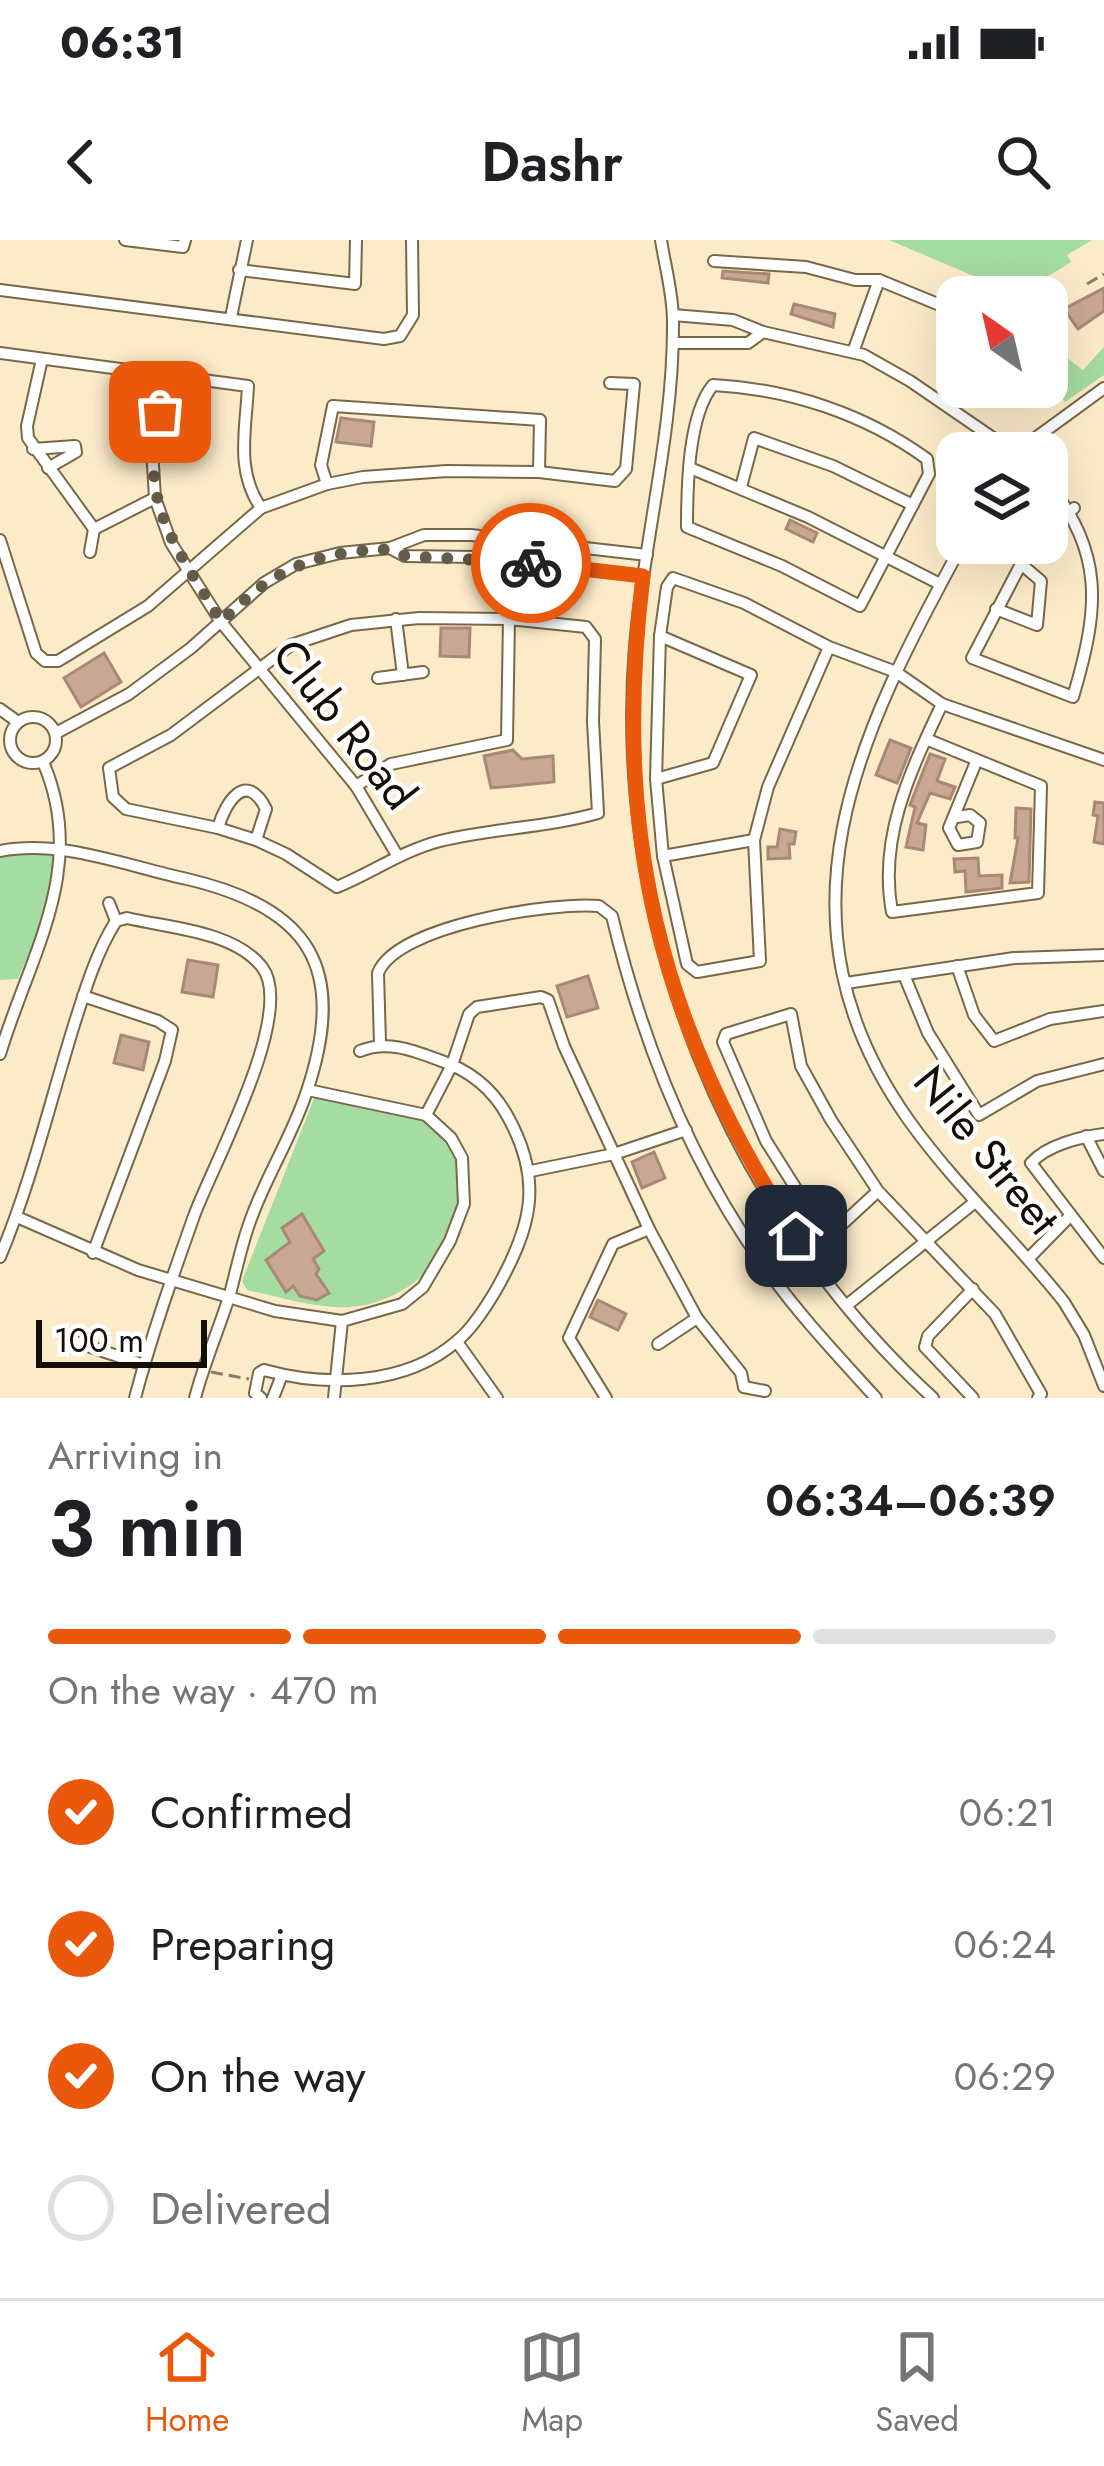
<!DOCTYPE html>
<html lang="en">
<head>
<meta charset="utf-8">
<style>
  :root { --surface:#fff; --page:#f2f2f2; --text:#202124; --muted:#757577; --line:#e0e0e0; --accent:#ea580c }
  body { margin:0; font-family:Jost,sans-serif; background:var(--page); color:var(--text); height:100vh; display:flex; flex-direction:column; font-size:45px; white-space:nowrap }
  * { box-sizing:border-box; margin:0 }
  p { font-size:39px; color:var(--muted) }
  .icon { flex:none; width:66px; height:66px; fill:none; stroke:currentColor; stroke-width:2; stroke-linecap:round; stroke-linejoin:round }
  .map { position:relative; height:1158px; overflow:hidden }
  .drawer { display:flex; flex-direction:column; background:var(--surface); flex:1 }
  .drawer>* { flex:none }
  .needle { width:78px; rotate:326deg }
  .controls { position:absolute; left:936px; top:36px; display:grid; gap:24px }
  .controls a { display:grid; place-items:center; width:132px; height:132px; border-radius:24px; background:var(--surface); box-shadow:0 12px 48px #0002; font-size:60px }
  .scale { position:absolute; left:36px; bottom:30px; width:171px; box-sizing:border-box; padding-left:12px; border:6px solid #140e04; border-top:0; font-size:33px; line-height:42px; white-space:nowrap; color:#140e04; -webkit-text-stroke:9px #fff; paint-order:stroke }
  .pin { position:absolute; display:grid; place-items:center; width:102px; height:102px; color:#fff; margin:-51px; border-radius:24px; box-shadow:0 6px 18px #0006 }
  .courier { position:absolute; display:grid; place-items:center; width:120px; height:120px; margin:-60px; border:9px solid #ea580c; border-radius:50%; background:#fff; color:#222; box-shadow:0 3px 15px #0007 }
  .head em { font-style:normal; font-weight:600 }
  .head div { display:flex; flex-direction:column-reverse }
  .head { display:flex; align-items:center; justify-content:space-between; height:204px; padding:0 48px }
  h1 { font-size:78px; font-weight:600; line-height:90px }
  .bar { display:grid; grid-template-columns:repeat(4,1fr); gap:18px 12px; align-content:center; height:144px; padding:0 48px }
  .bar i { height:15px; border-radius:9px; background:var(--line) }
  .bar .on { background:var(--accent) }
  .bar p { grid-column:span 4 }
  ol { padding:0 48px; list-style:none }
  li { display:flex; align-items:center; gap:36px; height:132px }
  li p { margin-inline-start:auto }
  li .icon { padding:12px; border-radius:50%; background:var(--accent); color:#fff; stroke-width:4 }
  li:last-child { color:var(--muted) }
  li i { width:66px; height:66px; border:6px solid var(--line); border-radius:50% }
  .status { display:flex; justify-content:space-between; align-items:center; height:84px; padding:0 60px; background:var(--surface); direction:ltr }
  .status svg { height:33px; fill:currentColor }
  header { display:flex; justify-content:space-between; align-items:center; height:156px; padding:0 48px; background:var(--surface); font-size:54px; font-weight:600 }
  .tabs { display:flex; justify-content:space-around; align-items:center; height:168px; border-top:3px solid var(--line); background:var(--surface); font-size:33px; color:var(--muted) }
  .tabs a { display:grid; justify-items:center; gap:6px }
  .tabs .on { color:var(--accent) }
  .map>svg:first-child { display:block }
  .green { fill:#a5dca1 }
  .building { fill:#c9a893; stroke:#a98975; stroke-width:3 }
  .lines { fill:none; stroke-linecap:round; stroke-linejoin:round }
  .minor-casing { stroke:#776849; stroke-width:14 }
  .path { stroke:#897d67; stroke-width:3; stroke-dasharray:12 6; stroke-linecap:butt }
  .minor { stroke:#fff; stroke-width:10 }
  .done { stroke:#655b49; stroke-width:12; stroke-dasharray:0 21.6 }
  .route { stroke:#ea580c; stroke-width:15 }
  .labels { text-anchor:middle; stroke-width:9; stroke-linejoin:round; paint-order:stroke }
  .street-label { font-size:45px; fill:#140e04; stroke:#fff }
</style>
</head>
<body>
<div class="status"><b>06:31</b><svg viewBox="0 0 49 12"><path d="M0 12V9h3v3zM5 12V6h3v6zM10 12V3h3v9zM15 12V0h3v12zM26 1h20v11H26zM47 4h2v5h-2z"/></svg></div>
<header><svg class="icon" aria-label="back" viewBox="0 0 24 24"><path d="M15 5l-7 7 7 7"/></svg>Dashr<svg class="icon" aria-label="search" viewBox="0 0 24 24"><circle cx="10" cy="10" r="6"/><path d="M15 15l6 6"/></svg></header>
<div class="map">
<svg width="1104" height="1158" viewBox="0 0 1104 1158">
  <rect width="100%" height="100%" fill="#fcebc9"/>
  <g class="green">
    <polygon points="889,0 1092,0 1067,15 1071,22 1047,37 1057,54 1047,60 996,57 990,43"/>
    <polygon points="1047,77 1068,108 1066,117 1083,130 1104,107 1104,135 1065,162 1047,135"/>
    <path d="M45,611L55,615C53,660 35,699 18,739L0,740V616Z"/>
    <path d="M315,856C343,862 399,866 423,877C484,905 459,990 427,1030C414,1046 393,1057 373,1063C333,1075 286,1058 247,1050L242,1041Z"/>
  </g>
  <g class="building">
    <polygon points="723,31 769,34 768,43 722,38"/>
    <polygon points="1104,48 1104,71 1078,89 1064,69"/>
    <polygon points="794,64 835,74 833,87 791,74"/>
    <polygon points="341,178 374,182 371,206 336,202"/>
    <polygon points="790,280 817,293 813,302 786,289"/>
    <polygon points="441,388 470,388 469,417 440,416"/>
    <polygon points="104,413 121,442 81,467 64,438"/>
    <polygon points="890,500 911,508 897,543 876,535"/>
    <polygon points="513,510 522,519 553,516 554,542 491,548 484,516"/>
    <polygon points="930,514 945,519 937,541 955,547 950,559 930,553 917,583 926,585 923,610 906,607 915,567 910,565"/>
    <polygon points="1095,562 1104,563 1104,604 1094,602 1098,576 1093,575"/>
    <polygon points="1016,568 1031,569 1029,642 1010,643 1018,598 1015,598"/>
    <polygon points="780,589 796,592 794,604 789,604 790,618 768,619 768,607 777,607"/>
    <polygon points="978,618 979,636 1002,635 1002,648 966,652 965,631 955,632 954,619"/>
    <polygon points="188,720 218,725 213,757 182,752"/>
    <polygon points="588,736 598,768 567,777 557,746"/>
    <polygon points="121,795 149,802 143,830 114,823"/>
    <polygon points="654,912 665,938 642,948 632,922"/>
    <polygon points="302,974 324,1011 313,1019 319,1029 316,1034 329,1053 317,1060 300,1056 293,1046 286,1052 266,1020 290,1002 282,988"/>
    <polygon points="598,1060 626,1074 618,1090 590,1077"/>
  </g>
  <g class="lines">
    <defs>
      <g id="minor">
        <polyline points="125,0 183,7 185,0"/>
        <path d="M661,0C665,26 673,54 673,81C674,191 644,297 635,406C612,684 727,969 933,1158"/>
        <polyline points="714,21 806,27 855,40 879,40 957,72"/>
        <polyline points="239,30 355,44 356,0"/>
        <polyline points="0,50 384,99 400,96 413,75 412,0"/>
        <polyline points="673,75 733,80 763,92 864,115 910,141 1015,213"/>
        <polyline points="231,77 247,0"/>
        <polyline points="673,103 748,103 763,92"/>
        <polyline points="853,112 879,40"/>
        <path d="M0,113L248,146C246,190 235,230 261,268"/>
        <polyline points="42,119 27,186 28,198 94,289 155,258"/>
        <polyline points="169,135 152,209 155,258 171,303 221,382 356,546 397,615"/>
        <path d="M713,145C790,149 865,174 927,219L929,234L860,366L782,326L687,287C687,248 688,175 713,145Z"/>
        <polyline points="333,166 540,180"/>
        <polyline points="33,209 75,206 76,212 48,228"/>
        <polyline points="1015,213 1104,148"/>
        <polyline points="690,228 808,277 940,344"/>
        <polyline points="539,232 540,180"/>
        <polyline points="327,244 321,225 333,166"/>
        <polyline points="741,247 754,198 833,226 913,265"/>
        <polyline points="1047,291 1074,268"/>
        <polyline points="0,300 36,413 45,421 58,421 148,366 261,268 327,244 363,237 447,231 539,232 615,241 626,229 634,144 610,143"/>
        <path d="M963,303C858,495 765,679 910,882C956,946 1015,1000 1064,1062L1084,1095L1104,1146"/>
        <path d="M1037,303L1021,324L972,418L1073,457C1100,366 1104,314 1047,241"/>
        <polyline points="390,308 405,316 476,317 643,336"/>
        <polyline points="90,312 94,289"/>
        <polyline points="996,369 1037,385 1041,341 1021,324"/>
        <path d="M419,378L509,379L586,387L595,399L593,481L598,573C546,588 492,588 440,601C402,611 373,632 337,647L286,614L256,600L218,588L126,569L113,557L109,528L171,495L291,405L351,385Z"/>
        <polyline points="396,379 403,435"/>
        <polyline points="829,407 768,547 754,600 760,721 697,732 687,724 663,616 656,539 660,396 667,347 673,338 744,363 829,407 896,432 942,464 1104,520"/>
        <polyline points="378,438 423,432"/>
        <polyline points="0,469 18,482"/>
        <circle cx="33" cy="500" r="23"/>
        <polyline points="56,493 129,454 191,408 264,343 296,324 340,313 390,308 424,295 471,295 647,315"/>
        <path d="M926,499L1041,546L1038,653L892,672C878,597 911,530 942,464"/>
        <polyline points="656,539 713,523 751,435 660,396"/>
        <polyline points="356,546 391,524 507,500 509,379"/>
        <polyline points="957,577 970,575 980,583 977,602 958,605 949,588 976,522"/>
        <path d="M218,588C225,563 246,529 266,569L256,600"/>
        <path d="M0,611C62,599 126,626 187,639C310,668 348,728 307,851C293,894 268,933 252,976C242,1001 237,1028 230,1054C219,1089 204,1123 195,1158"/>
        <polyline points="663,616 754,600"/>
        <polyline points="109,663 116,681"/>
        <path d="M116,681L127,678C169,688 234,691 262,727C297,772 212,926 194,976C173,1035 151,1097 135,1158"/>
        <polyline points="957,726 974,775 994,801 1050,779 1104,771"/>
        <polyline points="904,735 928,793 979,875 1037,841 1104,824"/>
        <polyline points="846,743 1014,718 1104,715"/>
        <polyline points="83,756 158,781 172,790 165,821 93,1013"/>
        <path d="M380,803L378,733C397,685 552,662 599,666L612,676C642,801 691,926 768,1031C800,1076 839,1117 876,1158"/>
        <path d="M0,814C30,714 89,628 43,522"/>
        <polyline points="426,875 452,825 469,774 477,767 541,757 548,760 564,806 649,989 697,1078 741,1133 744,1147"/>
        <path d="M1104,894C1080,897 1047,905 1031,923L1104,1018"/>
        <polyline points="1086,896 1104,931"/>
        <polyline points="531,931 614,914 686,890"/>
        <polyline points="878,951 838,988 827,990 817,982 766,901 723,802 726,794 791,774 801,826 831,880 878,951 995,1074 1041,1154 1038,1158"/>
        <polyline points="17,977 138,1030 275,1071 342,1081 402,1064 423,1047 450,1001 464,964 462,918 451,898 426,875 308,850"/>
        <path d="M0,1017C31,943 50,862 74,785C85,750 96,713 116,681"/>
        <polyline points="1029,1018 1069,977"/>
        <polyline points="973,1049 928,1096 925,1107 973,1158"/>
        <polyline points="847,1065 975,962"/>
        <polyline points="64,1098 144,1125"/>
        <polyline points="457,1102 497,1158"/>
        <polyline points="658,1104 697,1078"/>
        <polyline points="744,1147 765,1151"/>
        <path d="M261,1158L255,1153L259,1133L264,1130C325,1147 406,1146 457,1101C473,1088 486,1067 496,1050C531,988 544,942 508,877C493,849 469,830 439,820C412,810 387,800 360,811"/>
        <polyline points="273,1158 282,1135"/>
        <polyline points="334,1158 342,1081"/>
        <polyline points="606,1158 569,1098 613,1004 649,989"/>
      </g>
    </defs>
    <use href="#minor" class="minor-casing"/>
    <g class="path">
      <polyline points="1087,44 1104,34"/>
      <polyline points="211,1132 249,1139"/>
    </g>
    <use href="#minor" class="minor"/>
  </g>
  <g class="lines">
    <path class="done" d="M160,172C138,266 176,305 221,382C265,338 298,318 360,311C378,309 389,307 405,316L531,323"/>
    <path class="route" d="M531,323L643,336C612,592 657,780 796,996"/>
  </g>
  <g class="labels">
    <g class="street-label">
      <text transform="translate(345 484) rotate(52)" y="16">Club Road</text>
      <text transform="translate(987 910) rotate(51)" y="16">Nile Street</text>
    </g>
  </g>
</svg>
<div class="controls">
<a><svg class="needle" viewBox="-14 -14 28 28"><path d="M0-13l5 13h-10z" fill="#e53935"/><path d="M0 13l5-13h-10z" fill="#757577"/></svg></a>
<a><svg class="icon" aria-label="layers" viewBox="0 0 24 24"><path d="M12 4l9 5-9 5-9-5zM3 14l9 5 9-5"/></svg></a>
</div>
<div class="scale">100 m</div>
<div class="pin" style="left:160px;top:172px;background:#ea580c"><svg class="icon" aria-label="bag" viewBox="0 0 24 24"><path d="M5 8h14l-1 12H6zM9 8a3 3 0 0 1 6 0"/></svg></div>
<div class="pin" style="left:796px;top:996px;background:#1f2937"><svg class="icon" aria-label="home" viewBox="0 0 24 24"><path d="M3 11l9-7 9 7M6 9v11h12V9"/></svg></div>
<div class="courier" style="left:531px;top:323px"><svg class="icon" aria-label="bike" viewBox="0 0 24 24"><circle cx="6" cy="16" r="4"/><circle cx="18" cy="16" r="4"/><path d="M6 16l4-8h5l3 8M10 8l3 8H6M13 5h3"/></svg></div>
</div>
<section class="drawer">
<div class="head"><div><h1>3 min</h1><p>Arriving in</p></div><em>06:34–06:39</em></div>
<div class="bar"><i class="on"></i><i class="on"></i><i class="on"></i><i></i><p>On the way · 470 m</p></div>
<ol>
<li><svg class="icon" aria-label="check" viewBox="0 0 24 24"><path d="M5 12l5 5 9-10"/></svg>Confirmed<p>06:21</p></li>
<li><svg class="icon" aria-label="check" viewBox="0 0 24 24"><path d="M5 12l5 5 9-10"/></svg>Preparing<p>06:24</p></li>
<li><svg class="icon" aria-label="check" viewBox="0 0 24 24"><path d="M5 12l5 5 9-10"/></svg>On the way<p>06:29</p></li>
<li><i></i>Delivered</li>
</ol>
</section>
<nav class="tabs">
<a class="on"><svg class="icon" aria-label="home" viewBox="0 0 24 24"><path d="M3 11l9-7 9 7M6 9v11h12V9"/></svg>Home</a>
<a><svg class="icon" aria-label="map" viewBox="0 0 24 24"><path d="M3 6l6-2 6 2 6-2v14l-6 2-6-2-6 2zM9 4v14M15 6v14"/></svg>Map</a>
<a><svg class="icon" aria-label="saved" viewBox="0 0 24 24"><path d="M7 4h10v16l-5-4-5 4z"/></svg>Saved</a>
</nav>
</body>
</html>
